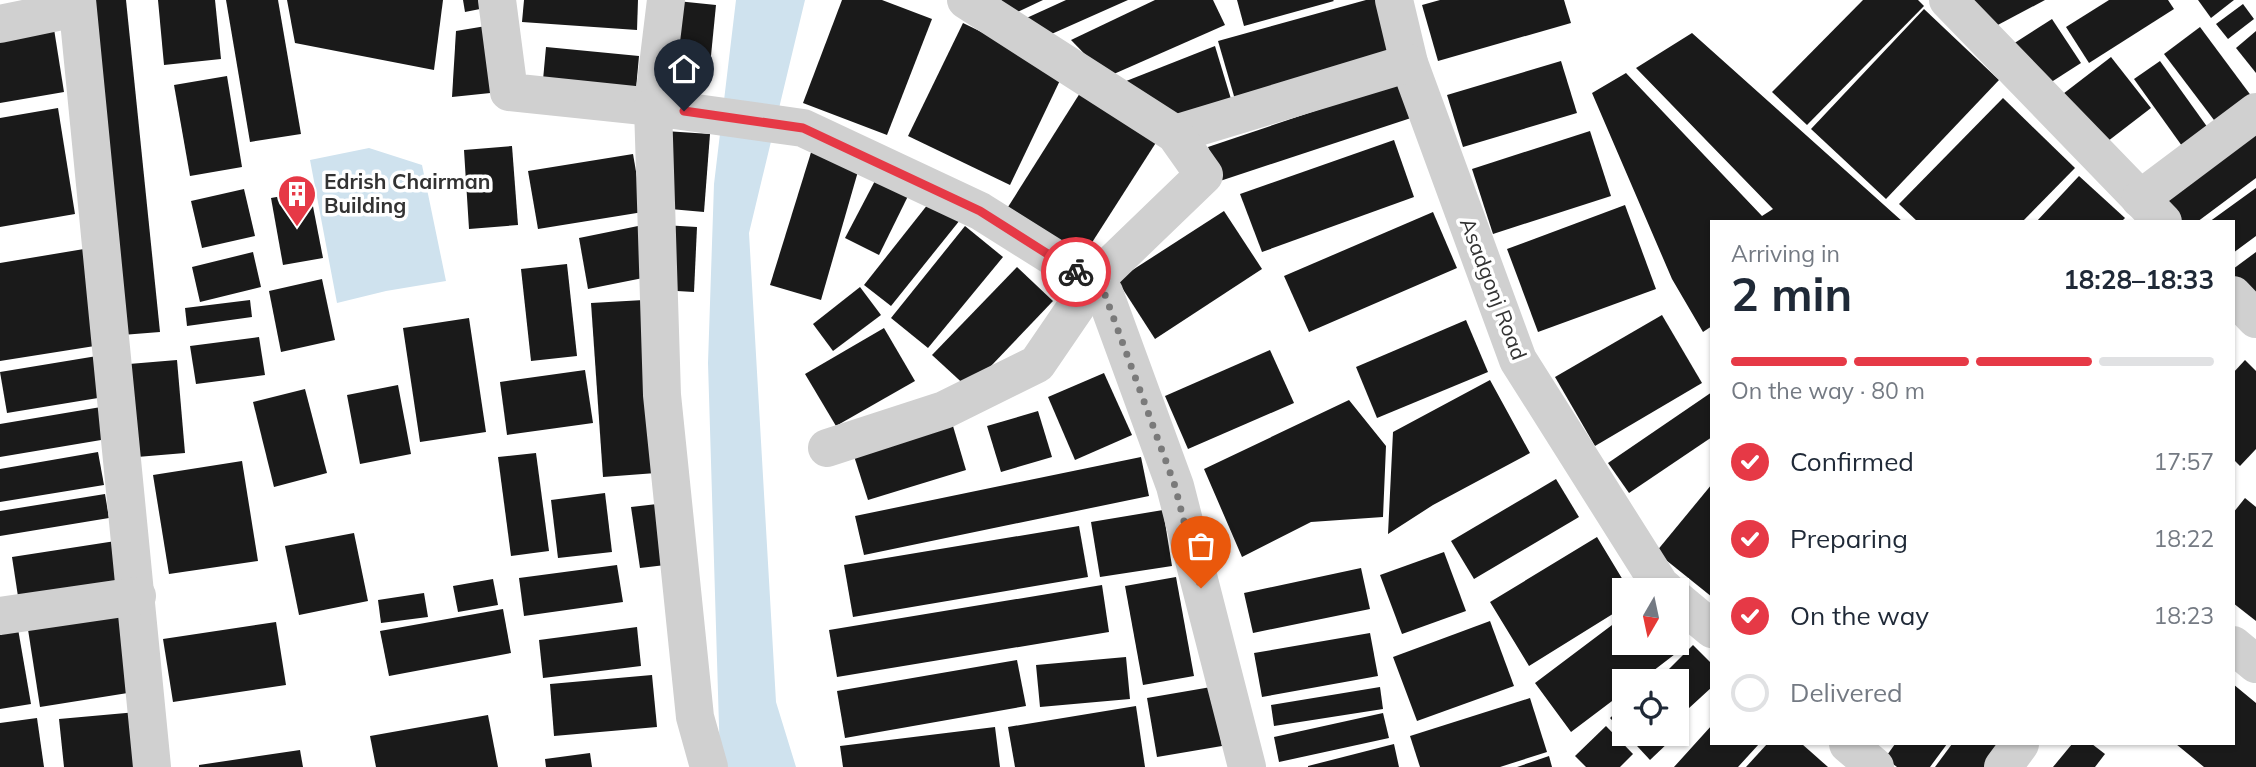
<!DOCTYPE html>
<html lang="en">
<head>
<meta charset="utf-8">
<style>
  :root { --surface:#fff; --page:#f6f6f7; --text:#1f2937; --muted:#747a83; --line:#e0e1e3; --accent:#e63946 }
  body { margin:0; font-family:Mulish,sans-serif; background:var(--page); color:var(--text); height:100vh; display:flex; flex-direction:column; font-size:26px; white-space:nowrap }
  * { box-sizing:border-box; margin:0 }
  p { font-size:23px; color:var(--muted) }
  .icon { flex:none; width:38px; height:38px; fill:none; stroke:currentColor; stroke-width:2; stroke-linecap:round; stroke-linejoin:round }
  .map { position:relative; flex:1; overflow:hidden }
  .panel { position:absolute; left:1710px; top:220px; width:525px; height:525px; display:flex; flex-direction:column; background:var(--surface); border-radius:0px; box-shadow:0 2px 5px #0004 }
  .panel>* { flex:none }
  .needle { width:46px; rotate:189deg }
  .tools { position:absolute; left:1612px; top:578px; display:grid; gap:14px }
  .tools a { display:grid; place-items:center; width:77px; height:77px; border-radius:0px; background:var(--surface); box-shadow:0 2px 5px #0004; font-size:35px }
  .pin { position:absolute; display:grid; place-items:center; width:60px; height:60px; color:#fff; margin:-72px -30px; border-radius:50% 50% 50% 0; rotate:-45deg; box-shadow:0 0 7px #0007 }
  .pin .icon { rotate:45deg }
  .courier { position:absolute; display:grid; place-items:center; width:70px; height:70px; margin:-35px; border:5px solid #e63946; border-radius:50%; background:#fff; color:#222; box-shadow:0 2px 9px #0007 }
  .head em { font-style:normal; font-weight:700 }
  .head div { display:flex; flex-direction:column-reverse }
  .head { display:flex; align-items:center; justify-content:space-between; height:119px; padding:0 21px }
  h1 { font-size:46px; font-weight:700; line-height:52px }
  .bar { display:grid; grid-template-columns:repeat(4,1fr); gap:10px 7px; align-content:center; height:84px; padding:0 21px }
  .bar i { height:9px; border-radius:5px; background:var(--line) }
  .bar .selected { background:var(--accent) }
  .bar p { grid-column:span 4 }
  ol { padding:0 21px; list-style:none }
  li { display:flex; align-items:center; gap:21px; height:77px }
  li p { margin-inline-start:auto }
  li .icon { padding:7px; border-radius:50%; background:var(--accent); color:#fff; stroke-width:4 }
  li:last-child { color:var(--muted) }
  li i { width:38px; height:38px; border:4px solid var(--line); border-radius:50% }
  .map>svg:first-child { display:block }
  .water { fill:#cfe2ee }
  .building { fill:#1a1a1a }
  .lines { fill:none; stroke-linecap:round; stroke-linejoin:round }
  .street { stroke:#d0d0d0; stroke-width:38 }
  .done { stroke:#7a7a7a; stroke-width:7; stroke-dasharray:0 12.6 }
  .route { stroke:#e63946; stroke-width:9 }
  .labels { text-anchor:middle; stroke-width:7; stroke-linejoin:round; paint-order:stroke }
  .poi-label { font-size:21px; font-weight:bold; fill:#333; stroke:#fff; text-anchor:start }
  .street-label { font-size:21px; fill:#333; stroke:#fff }
</style>
</head>
<body>
<div class="map">
<svg width="2256" height="767" viewBox="0 0 2256 767">
  <rect width="100%" height="100%" fill="#fff"/>
  <g class="water">
    <polygon points="736,0 805,0 749,233 776,702 796,767 722,767 720,759 708,363 714,184"/>
    <polygon points="369,148 422,165 446,281 386,291 337,303 310,160"/>
  </g>
  <g class="building">
    <polygon points="88,0 126,0 160,332 122,335"/>
    <polygon points="158,0 215,0 221,59 164,65"/>
    <polygon points="226,0 278,0 301,134 250,142"/>
    <polygon points="287,0 443,0 434,70 295,43"/>
    <polygon points="463,0 488,0 490,7 465,12"/>
    <polygon points="524,0 638,0 637,30 522,22"/>
    <polygon points="842,0 882,0 932,19 887,135 803,103"/>
    <polygon points="1001,0 1043,0 1009,16"/>
    <polygon points="1066,0 1128,0 1047,36 1020,21"/>
    <polygon points="1155,0 1213,0 1225,25 1107,77 1071,40"/>
    <polygon points="1237,0 1333,0 1334,1 1244,26"/>
    <polygon points="1366,0 1385,0 1401,56 1236,103 1218,41"/>
    <polygon points="1440,0 1564,0 1571,23 1438,61 1422,5"/>
    <polygon points="1863,0 1918,0 1924,6 1807,125 1772,92"/>
    <polygon points="1972,0 2045,0 1994,27"/>
    <polygon points="2109,0 2168,0 2174,9 2089,63 2066,27"/>
    <polygon points="2198,0 2234,0 2211,18"/>
    <polygon points="677,1 716,5 708,86 669,82"/>
    <polygon points="2243,4 2254,19 2228,39 2216,24"/>
    <polygon points="1924,9 1999,80 1886,199 1811,129"/>
    <polygon points="2052,19 2081,63 2042,88 2013,44"/>
    <polygon points="963,23 1064,72 1010,185 908,136"/>
    <polygon points="498,24 500,92 452,97 456,31"/>
    <polygon points="2200,27 2252,97 2217,124 2164,54"/>
    <polygon points="54,29 64,92 0,103 0,37"/>
    <polygon points="2256,31 2256,73 2236,48"/>
    <polygon points="1692,33 1903,222 1712,222 1712,326 1703,332 1672,279 1592,93 1626,73 1762,216 1773,209 1636,68"/>
    <polygon points="1215,46 1231,99 1165,119 1111,87"/>
    <polygon points="546,47 639,56 635,100 542,91"/>
    <polygon points="2111,57 2151,108 2099,148 2059,97"/>
    <polygon points="1561,61 1577,113 1463,147 1447,95"/>
    <polygon points="2160,61 2208,128 2182,146 2134,79"/>
    <polygon points="227,76 242,167 190,176 174,85"/>
    <polygon points="1401,82 1414,117 1220,181 1208,147"/>
    <polygon points="1080,93 1157,141 1084,255 1008,207"/>
    <polygon points="2003,98 2075,168 2022,222 1918,222 1899,204"/>
    <polygon points="58,108 75,214 0,227 0,118"/>
    <polygon points="2256,115 2256,178 2197,222 2177,222 2154,191"/>
    <polygon points="665,131 710,134 704,212 659,208"/>
    <polygon points="1590,131 1611,196 1493,234 1472,169"/>
    <polygon points="1394,140 1414,197 1262,252 1240,194"/>
    <polygon points="512,146 518,225 469,229 464,150"/>
    <polygon points="813,146 861,161 821,300 770,285"/>
    <polygon points="633,154 643,212 538,229 528,171"/>
    <polygon points="878,175 910,192 879,255 845,238"/>
    <polygon points="2079,176 2125,218 2121,222 2036,222"/>
    <polygon points="2256,188 2256,236 2233,253 2233,222 2209,222"/>
    <polygon points="244,189 255,236 202,248 191,201"/>
    <polygon points="310,191 323,258 283,265 271,198"/>
    <polygon points="932,199 960,220 891,306 864,285"/>
    <polygon points="1625,205 1656,289 1538,332 1507,249"/>
    <polygon points="1224,211 1262,269 1155,339 1117,280"/>
    <polygon points="1433,212 1457,268 1309,332 1284,276"/>
    <polygon points="643,225 653,276 588,289 579,238"/>
    <polygon points="663,225 697,227 694,292 660,290"/>
    <polygon points="965,226 1003,257 928,348 891,318"/>
    <polygon points="84,249 101,345 0,361 0,263"/>
    <polygon points="253,252 261,287 200,302 192,267"/>
    <polygon points="2256,252 2256,306 2233,276 2233,269"/>
    <polygon points="567,264 577,356 531,361 521,269"/>
    <polygon points="1017,267 1053,301 969,389 932,355"/>
    <polygon points="322,279 335,340 281,352 269,291"/>
    <polygon points="860,287 881,315 833,351 813,324"/>
    <polygon points="250,300 252,317 187,326 185,308"/>
    <polygon points="644,300 656,473 603,477 591,303"/>
    <polygon points="1662,315 1702,383 1595,446 1555,377"/>
    <polygon points="469,318 486,432 420,442 403,328"/>
    <polygon points="1466,320 1488,372 1377,418 1356,367"/>
    <polygon points="884,328 915,381 836,426 805,374"/>
    <polygon points="259,337 265,375 196,384 190,346"/>
    <polygon points="1270,350 1294,403 1188,449 1165,396"/>
    <polygon points="97,356 104,397 7,413 0,372"/>
    <polygon points="177,360 185,453 137,457 129,364"/>
    <polygon points="2245,360 2256,371 2256,449 2240,466 2233,459 2233,373"/>
    <polygon points="585,370 593,423 507,435 500,382"/>
    <polygon points="1104,373 1132,435 1075,460 1048,397"/>
    <polygon points="1490,380 1530,453 1433,505 1388,534 1393,432"/>
    <polygon points="398,385 411,454 360,464 347,395"/>
    <polygon points="305,389 327,473 274,487 253,402"/>
    <polygon points="1712,392 1712,437 1629,493 1608,463"/>
    <polygon points="1349,400 1386,446 1383,517 1311,522 1242,557 1204,469"/>
    <polygon points="101,407 107,439 0,457 0,424"/>
    <polygon points="1038,411 1052,457 1001,472 987,426"/>
    <polygon points="953,426 966,470 868,500 854,456"/>
    <polygon points="98,452 104,485 0,502 0,469"/>
    <polygon points="536,453 549,551 511,556 498,457"/>
    <polygon points="1141,457 1149,496 864,555 855,516"/>
    <polygon points="242,461 258,561 169,574 153,475"/>
    <polygon points="1556,479 1579,517 1474,579 1451,541"/>
    <polygon points="1712,484 1712,597 1656,552"/>
    <polygon points="605,493 612,552 558,558 551,500"/>
    <polygon points="105,494 109,518 0,536 0,511"/>
    <polygon points="2245,498 2256,507 2256,621 2233,603 2233,513"/>
    <polygon points="666,503 674,564 640,568 631,507"/>
    <polygon points="1163,510 1172,566 1100,577 1091,522"/>
    <polygon points="1079,526 1088,577 853,617 844,565"/>
    <polygon points="354,533 368,601 299,615 285,546"/>
    <polygon points="1597,537 1629,590 1624,590 1624,607 1529,666 1490,602"/>
    <polygon points="122,540 129,587 19,603 12,557"/>
    <polygon points="1444,552 1466,611 1402,634 1380,575"/>
    <polygon points="617,565 623,602 524,616 519,578"/>
    <polygon points="1361,568 1370,609 1253,633 1244,593"/>
    <polygon points="1176,577 1194,676 1143,685 1125,586"/>
    <polygon points="493,579 498,605 458,612 453,586"/>
    <polygon points="1102,585 1109,632 837,677 829,630"/>
    <polygon points="424,593 428,617 381,623 378,600"/>
    <polygon points="121,608 134,692 40,707 27,623"/>
    <polygon points="503,609 511,653 389,676 380,631"/>
    <polygon points="1624,616 1624,642 1672,642 1679,651 1640,681 1624,681 1624,692 1571,732 1535,683"/>
    <polygon points="1490,621 1514,686 1417,721 1393,657"/>
    <polygon points="276,622 286,685 173,702 163,639"/>
    <polygon points="17,623 31,704 0,709 0,626"/>
    <polygon points="637,627 641,666 543,678 539,640"/>
    <polygon points="1370,633 1378,676 1262,697 1254,653"/>
    <polygon points="1693,645 1712,664 1712,687 1676,720 1676,681 1657,681"/>
    <polygon points="1126,657 1130,699 1040,707 1036,665"/>
    <polygon points="1017,660 1026,706 845,738 837,691"/>
    <polygon points="652,675 657,727 554,736 550,684"/>
    <polygon points="2233,684 2256,703 2256,767 2204,767 2176,744 2233,744"/>
    <polygon points="1211,687 1222,746 1157,757 1147,698"/>
    <polygon points="1380,687 1383,709 1274,726 1271,705"/>
    <polygon points="1530,698 1547,752 1500,767 1420,767 1410,736"/>
    <polygon points="1624,705 1624,733 1610,718"/>
    <polygon points="1136,706 1145,767 1015,767 1008,727"/>
    <polygon points="137,712 142,767 64,767 59,719"/>
    <polygon points="1383,713 1389,738 1279,762 1274,737"/>
    <polygon points="488,715 498,767 376,767 370,736"/>
    <polygon points="37,718 44,767 0,767 0,723"/>
    <polygon points="1712,725 1712,744 1759,744 1738,767 1674,767"/>
    <polygon points="1606,726 1633,754 1620,767 1586,767 1575,756"/>
    <polygon points="995,727 1000,767 843,767 840,746"/>
    <polygon points="1625,733 1664,733 1671,740 1650,760"/>
    <polygon points="1394,744 1399,767 1308,767 1308,766"/>
    <polygon points="1767,744 1802,744 1828,767 1746,767"/>
    <polygon points="1895,744 1947,744 1930,767 1897,767 1885,758"/>
    <polygon points="1952,744 2014,744 1997,767 1935,767"/>
    <polygon points="2072,744 2092,744 2105,754 2095,767 2053,767"/>
    <polygon points="300,750 303,767 199,767 199,765"/>
    <polygon points="590,753 592,767 546,767 545,759"/>
    <polygon points="1549,756 1552,767 1517,767"/>
  </g>
  <g class="lines">
    <g class="street">
      <polyline points="77,0 152,767"/>
      <polyline points="497,0 509,92 653,107 666,0"/>
      <polyline points="1394,0 1409,63 1518,360 1660,585 1666,590"/>
      <polyline points="1948,0 2163,222"/>
      <polyline points="0,24 77,8"/>
      <polyline points="1175,134 1409,63"/>
      <polyline points="2140,199 2256,112"/>
      <polyline points="2233,295 2256,319"/>
      <polyline points="827,448 944,410 1037,364 1093,282 1204,175 1175,134 966,0"/>
      <polyline points="1676,599 1712,629"/>
      <polyline points="0,616 137,596"/>
      <polyline points="2233,645 2256,664"/>
      <polyline points="1848,744 1875,767"/>
      <polyline points="709,767 695,717 662,395 653,107 803,128 980,211 1093,282 1104,292 1175,486 1247,767"/>
      <polyline points="2003,767 2020,744"/>
    </g>
  </g>
  <g class="lines">
    <polyline class="done" points="1076,272 1104,292 1175,486 1201,588"/>
    <polyline class="route" points="684,111 803,128 980,211 1076,272"/>
  </g>
  <defs>
    <symbol id="building-pin" viewBox="-11 -11 22 30"><path d="M0 17L-7.5 6A9.5 9.5 0 1 1 7.5 6Z" fill="#e63946" stroke="#fff"/><path d="M-4-6H4V6H1V3H-1V6H-4ZM-2.5-4.3h1.7v1.8h-1.7ZM.8-4.3h1.7v1.8H.8ZM-2.5-1h1.7V.8h-1.7ZM.8-1h1.7V.8H.8Z" fill="#fff"/></symbol>
  </defs>
  <g fill-rule="evenodd">
    <use href="#building-pin" x="275" y="172" width="44" height="60"/>
  </g>
  <g class="labels">
    <g class="poi-label">
      <text x="324" y="189">Edrish Chairman<tspan x="324" dy="24">Building</tspan></text>
    </g>
    <g class="street-label">
      <text transform="translate(1493 289) rotate(69)" y="7">Asadgonj Road</text>
    </g>
  </g>
</svg>
<div class="tools">
<a><svg class="needle" viewBox="-14 -14 28 28"><path d="M0-13l5 13h-10z" fill="#e53935"/><path d="M0 13l5-13h-10z" fill="#747a83"/></svg></a>
<a><svg class="icon" aria-label="locate" viewBox="0 0 24 24"><circle cx="12" cy="12" r="6"/><path d="M12 2v4M12 18v4M2 12h4M18 12h4"/></svg></a>
</div>
<div class="pin" style="left:1201px;top:588px;background:#ea580c"><svg class="icon" aria-label="bag" viewBox="0 0 24 24"><path d="M5 8h14l-1 12H6zM9 8a3 3 0 0 1 6 0"/></svg></div>
<div class="pin" style="left:684px;top:111px;background:#1f2937"><svg class="icon" aria-label="home" viewBox="0 0 24 24"><path d="M3 11l9-7 9 7M6 9v11h12V9"/></svg></div>
<div class="courier" style="left:1076px;top:272px"><svg class="icon" aria-label="bike" viewBox="0 0 24 24"><circle cx="6" cy="16" r="4"/><circle cx="18" cy="16" r="4"/><path d="M6 16l4-8h5l3 8M10 8l3 8H6M13 5h3"/></svg></div>
<section class="panel">
<div class="head"><div><h1>2 min</h1><p>Arriving in</p></div><em>18:28–18:33</em></div>
<div class="bar"><i class="selected"></i><i class="selected"></i><i class="selected"></i><i></i><p>On the way · 80 m</p></div>
<ol>
<li><svg class="icon" aria-label="check" viewBox="0 0 24 24"><path d="M5 12l5 5 9-10"/></svg>Confirmed<p>17:57</p></li>
<li><svg class="icon" aria-label="check" viewBox="0 0 24 24"><path d="M5 12l5 5 9-10"/></svg>Preparing<p>18:22</p></li>
<li><svg class="icon" aria-label="check" viewBox="0 0 24 24"><path d="M5 12l5 5 9-10"/></svg>On the way<p>18:23</p></li>
<li><i></i>Delivered</li>
</ol>
</section>
</div>
</body>
</html>
